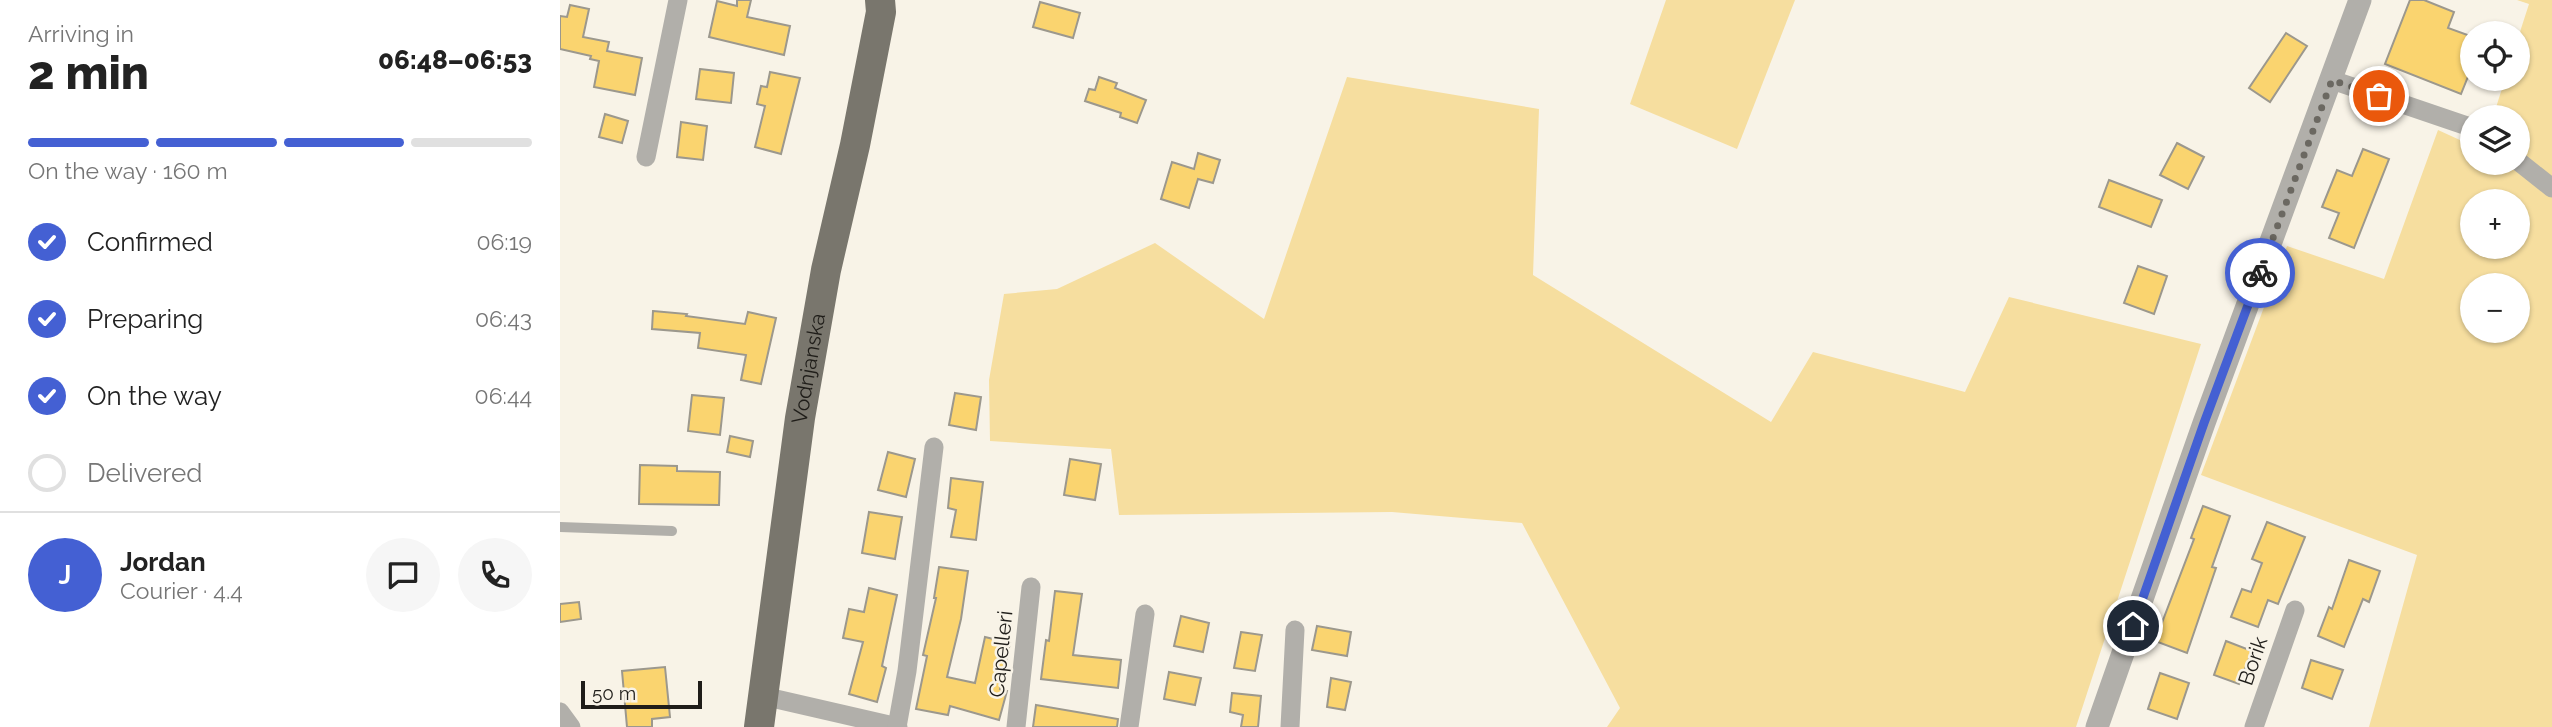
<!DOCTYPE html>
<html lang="en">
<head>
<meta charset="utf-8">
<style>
  :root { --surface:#fff; --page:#f6f6f6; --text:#222; --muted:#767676; --line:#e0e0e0; --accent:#4460d3 }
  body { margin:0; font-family:Raleway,sans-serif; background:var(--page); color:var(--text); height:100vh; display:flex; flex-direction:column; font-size:26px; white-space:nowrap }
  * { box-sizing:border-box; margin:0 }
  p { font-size:23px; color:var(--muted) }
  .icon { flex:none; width:38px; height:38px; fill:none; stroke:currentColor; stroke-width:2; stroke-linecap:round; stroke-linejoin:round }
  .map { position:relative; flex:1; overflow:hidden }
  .drawer { display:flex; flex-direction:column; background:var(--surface); width:560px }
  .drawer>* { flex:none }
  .controls { position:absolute; left:1900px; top:21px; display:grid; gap:14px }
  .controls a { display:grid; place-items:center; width:70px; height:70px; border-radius:50%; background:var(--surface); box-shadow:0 2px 5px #0004; font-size:35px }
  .scale { position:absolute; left:21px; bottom:18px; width:121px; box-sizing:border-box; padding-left:7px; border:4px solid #1f1d19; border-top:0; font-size:19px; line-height:24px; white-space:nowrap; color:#1f1d19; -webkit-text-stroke:5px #f8f3e7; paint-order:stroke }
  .pin { position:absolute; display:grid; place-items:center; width:60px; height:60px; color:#fff; margin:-30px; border:4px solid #fff; border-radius:50%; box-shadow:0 2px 7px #0007 }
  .courier { position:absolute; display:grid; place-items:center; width:70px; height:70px; margin:-35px; border:5px solid #4460d3; border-radius:50%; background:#fff; color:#222; box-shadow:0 2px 9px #0007 }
  .head em { font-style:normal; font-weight:800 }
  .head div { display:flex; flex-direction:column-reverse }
  .head { display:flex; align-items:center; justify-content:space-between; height:119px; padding:0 28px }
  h1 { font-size:46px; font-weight:800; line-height:52px }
  .bar { display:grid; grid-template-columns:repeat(4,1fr); gap:10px 7px; align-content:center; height:84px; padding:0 28px }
  .bar i { height:9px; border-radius:5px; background:var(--line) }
  .bar .active { background:var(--accent) }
  .bar p { grid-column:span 4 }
  .line { display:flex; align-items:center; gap:18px; padding:0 28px; border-top:2px solid var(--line) }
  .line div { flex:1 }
  .round { display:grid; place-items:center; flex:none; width:74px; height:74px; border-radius:37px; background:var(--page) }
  ol { padding:0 28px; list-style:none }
  li { display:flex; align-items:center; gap:21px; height:77px }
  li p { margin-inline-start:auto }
  li .icon { padding:7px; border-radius:50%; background:var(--accent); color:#fff; stroke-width:4 }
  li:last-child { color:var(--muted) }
  li i { width:38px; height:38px; border:4px solid var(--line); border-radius:50% }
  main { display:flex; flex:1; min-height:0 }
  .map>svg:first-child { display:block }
  .green { fill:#f6de9f; fill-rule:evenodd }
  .building { fill:#fad46f; stroke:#9c988d; stroke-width:2 }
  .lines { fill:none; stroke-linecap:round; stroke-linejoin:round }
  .service { stroke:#b1afaa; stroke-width:10 }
  .minor { stroke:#b1afaa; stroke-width:19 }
  .tertiary { stroke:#b1afaa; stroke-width:23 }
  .primary { stroke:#79766d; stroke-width:30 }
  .done { stroke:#6b6861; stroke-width:7; stroke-dasharray:0 12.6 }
  .route { stroke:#4460d3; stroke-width:9 }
  .labels { text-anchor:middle; stroke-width:5; stroke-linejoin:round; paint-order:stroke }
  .street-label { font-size:21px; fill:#1f1d19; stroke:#f8f3e7 }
</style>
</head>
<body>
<main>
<section class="drawer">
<div class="head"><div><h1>2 min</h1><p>Arriving in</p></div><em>06:48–06:53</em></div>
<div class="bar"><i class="active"></i><i class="active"></i><i class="active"></i><i></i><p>On the way · 160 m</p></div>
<ol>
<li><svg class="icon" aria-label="check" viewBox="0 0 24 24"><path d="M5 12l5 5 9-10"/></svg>Confirmed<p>06:19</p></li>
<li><svg class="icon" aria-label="check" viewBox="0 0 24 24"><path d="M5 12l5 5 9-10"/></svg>Preparing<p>06:43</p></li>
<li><svg class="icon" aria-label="check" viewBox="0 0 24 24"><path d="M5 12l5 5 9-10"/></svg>On the way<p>06:44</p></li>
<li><i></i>Delivered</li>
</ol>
<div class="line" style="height:126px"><b class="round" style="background:var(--accent);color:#fff">J</b><div><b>Jordan</b><p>Courier · 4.4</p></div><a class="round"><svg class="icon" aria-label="chat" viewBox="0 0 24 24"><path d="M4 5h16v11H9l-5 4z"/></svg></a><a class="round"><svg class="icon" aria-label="phone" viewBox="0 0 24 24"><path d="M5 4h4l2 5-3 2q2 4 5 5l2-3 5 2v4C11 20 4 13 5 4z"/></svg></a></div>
</section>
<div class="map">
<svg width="1992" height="727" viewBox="0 0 1992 727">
  <rect width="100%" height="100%" fill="#f8f3e7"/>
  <g class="green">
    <polygon points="1106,0 1235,0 1177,149 1070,104"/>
    <path d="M1957,0H1992V727H1809L1857,555L1641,475L1727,246L1824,279L1878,130L1913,146V163H1958V117H1933L1945,79H1958V38L1969,4ZM1913,201H1958V247H1913ZM1913,285H1958V331H1913Z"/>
    <polygon points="787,77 979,109 973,275 1211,422 1253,352 1405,392 1449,297 1641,344 1516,727 1047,727 1060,708 962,523 832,512 559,515 551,449 430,441 429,380 444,294 497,289 595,243 704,319"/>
  </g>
  <g class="building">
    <polygon points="177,0 191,0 187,17 230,26 224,55 149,37 157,1 177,6"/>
    <polygon points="1850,0 1864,0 1894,12 1888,28 1913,37 1913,64 1901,94 1825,64"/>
    <polygon points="480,2 520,13 513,38 473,27"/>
    <polygon points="10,5 29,9 23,37 49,42 47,51 82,58 75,95 34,87 39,61 30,59 31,56 0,49 0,16 7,17"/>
    <polygon points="1726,33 1747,46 1710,102 1689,88"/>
    <polygon points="140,69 174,73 171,103 136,99"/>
    <polygon points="210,72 240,78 221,154 195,147 205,106 197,104 201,86 207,87"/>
    <polygon points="539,77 557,83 555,88 586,100 577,123 560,117 561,113 525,101 529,89 535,90"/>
    <polygon points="45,114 68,121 62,143 39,137"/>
    <polygon points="121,122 147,126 143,160 117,157"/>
    <polygon points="1617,143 1644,157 1628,189 1600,175"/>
    <polygon points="1803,149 1829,159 1794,248 1769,238 1779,213 1762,207 1777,170 1792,176"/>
    <polygon points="638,153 660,160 653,183 638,179 629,208 601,199 612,162 634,169"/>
    <polygon points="1549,180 1602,200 1591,227 1539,207"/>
    <polygon points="1578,266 1607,276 1594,314 1564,303"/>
    <polygon points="93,311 127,314 126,316 185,324 188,312 216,318 201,384 181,380 186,355 138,348 140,333 92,329"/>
    <polygon points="395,393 421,397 416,430 389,425"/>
    <polygon points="132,395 164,398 160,435 128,431"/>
    <polygon points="170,436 193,441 190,457 167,452"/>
    <polygon points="328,452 355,459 346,497 318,490"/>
    <polygon points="510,459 541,464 535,500 504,495"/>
    <polygon points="80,465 117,466 117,471 160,472 159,505 79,504"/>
    <polygon points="391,478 423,482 416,540 391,537 396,510 388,508"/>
    <polygon points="1643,506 1670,516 1652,567 1656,568 1627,653 1595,641 1634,539 1631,538"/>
    <polygon points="309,512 342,517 335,559 302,553"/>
    <polygon points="1707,522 1745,537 1718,604 1708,600 1698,627 1671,617 1682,589 1691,592 1702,563 1692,559"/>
    <polygon points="1789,560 1820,571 1809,602 1803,599 1784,647 1758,636 1769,607 1772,609"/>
    <polygon points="379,567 408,571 401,619 387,677 415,683 425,637 450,643 440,689 447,691 439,720 390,706 388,715 356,709 367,656 363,655 376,598 374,598"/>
    <polygon points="309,588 337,595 322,666 326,668 317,702 289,694 303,642 283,638 289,609 304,612"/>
    <polygon points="495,591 522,594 513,655 561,660 558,688 481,679 486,640 489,641"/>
    <polygon points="19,602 21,619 0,622 0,604"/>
    <polygon points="621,616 649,623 643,652 614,646"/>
    <polygon points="757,626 791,632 787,656 752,650"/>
    <polygon points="681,632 702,635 695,671 674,668"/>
    <polygon points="1666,641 1692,651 1679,684 1654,675"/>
    <polygon points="1751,660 1783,670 1772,699 1742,688"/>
    <polygon points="105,667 110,717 92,719 92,727 67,727 62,671"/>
    <polygon points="609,672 641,678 635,705 604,699"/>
    <polygon points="1600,673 1629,683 1617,719 1588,709"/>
    <polygon points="771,678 791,682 785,710 767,707"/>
    <polygon points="672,693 701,696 698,727 681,727 683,715 670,712"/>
    <polygon points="476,705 558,719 557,727 473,727"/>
  </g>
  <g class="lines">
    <polyline class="service" points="0,527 112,531"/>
    <g class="minor">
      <polyline points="1772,80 1913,128"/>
      <polyline points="86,157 118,0"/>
      <polyline points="1958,161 1992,188"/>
      <polyline points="203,696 338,727"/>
      <polyline points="0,712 11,727"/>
      <polyline points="337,727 347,671 374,447"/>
      <polyline points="456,727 471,587"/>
      <polyline points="569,727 585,614"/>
      <polyline points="730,727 735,630"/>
      <polyline points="1694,727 1735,610"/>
    </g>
    <polyline class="tertiary" points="1537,727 1644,423 1800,0"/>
    <path class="primary" id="s1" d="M199,727L240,418L266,270L295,145L321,12L320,0"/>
  </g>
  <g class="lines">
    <polyline class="done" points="1700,273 1772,80 1819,96"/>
    <polyline class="route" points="1573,626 1644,423 1700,273"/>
  </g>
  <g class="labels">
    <g class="street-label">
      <text dy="7" stroke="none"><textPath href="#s1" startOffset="362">Vodnjanska</textPath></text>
      <text transform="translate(441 654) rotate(-84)" y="7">Capelleri</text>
      <text transform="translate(1693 661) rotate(-71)" y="7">Borik</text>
    </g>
  </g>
</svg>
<div class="controls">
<a><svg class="icon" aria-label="locate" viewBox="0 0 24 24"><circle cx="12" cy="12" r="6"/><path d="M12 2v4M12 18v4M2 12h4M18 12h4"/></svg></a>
<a><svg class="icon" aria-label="layers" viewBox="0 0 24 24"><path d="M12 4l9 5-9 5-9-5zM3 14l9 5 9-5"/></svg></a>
<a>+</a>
<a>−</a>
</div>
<div class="scale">50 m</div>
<div class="pin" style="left:1819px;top:96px;background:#ea580c"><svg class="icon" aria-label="bag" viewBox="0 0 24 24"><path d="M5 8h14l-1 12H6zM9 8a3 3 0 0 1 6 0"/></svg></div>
<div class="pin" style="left:1573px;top:626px;background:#1f2937"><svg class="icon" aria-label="home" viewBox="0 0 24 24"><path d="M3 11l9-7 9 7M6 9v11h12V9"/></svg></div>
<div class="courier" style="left:1700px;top:273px"><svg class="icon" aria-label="bike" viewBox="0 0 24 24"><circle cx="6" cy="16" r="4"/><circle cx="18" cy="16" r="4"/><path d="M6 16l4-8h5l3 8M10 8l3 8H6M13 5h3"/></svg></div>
</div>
</main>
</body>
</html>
